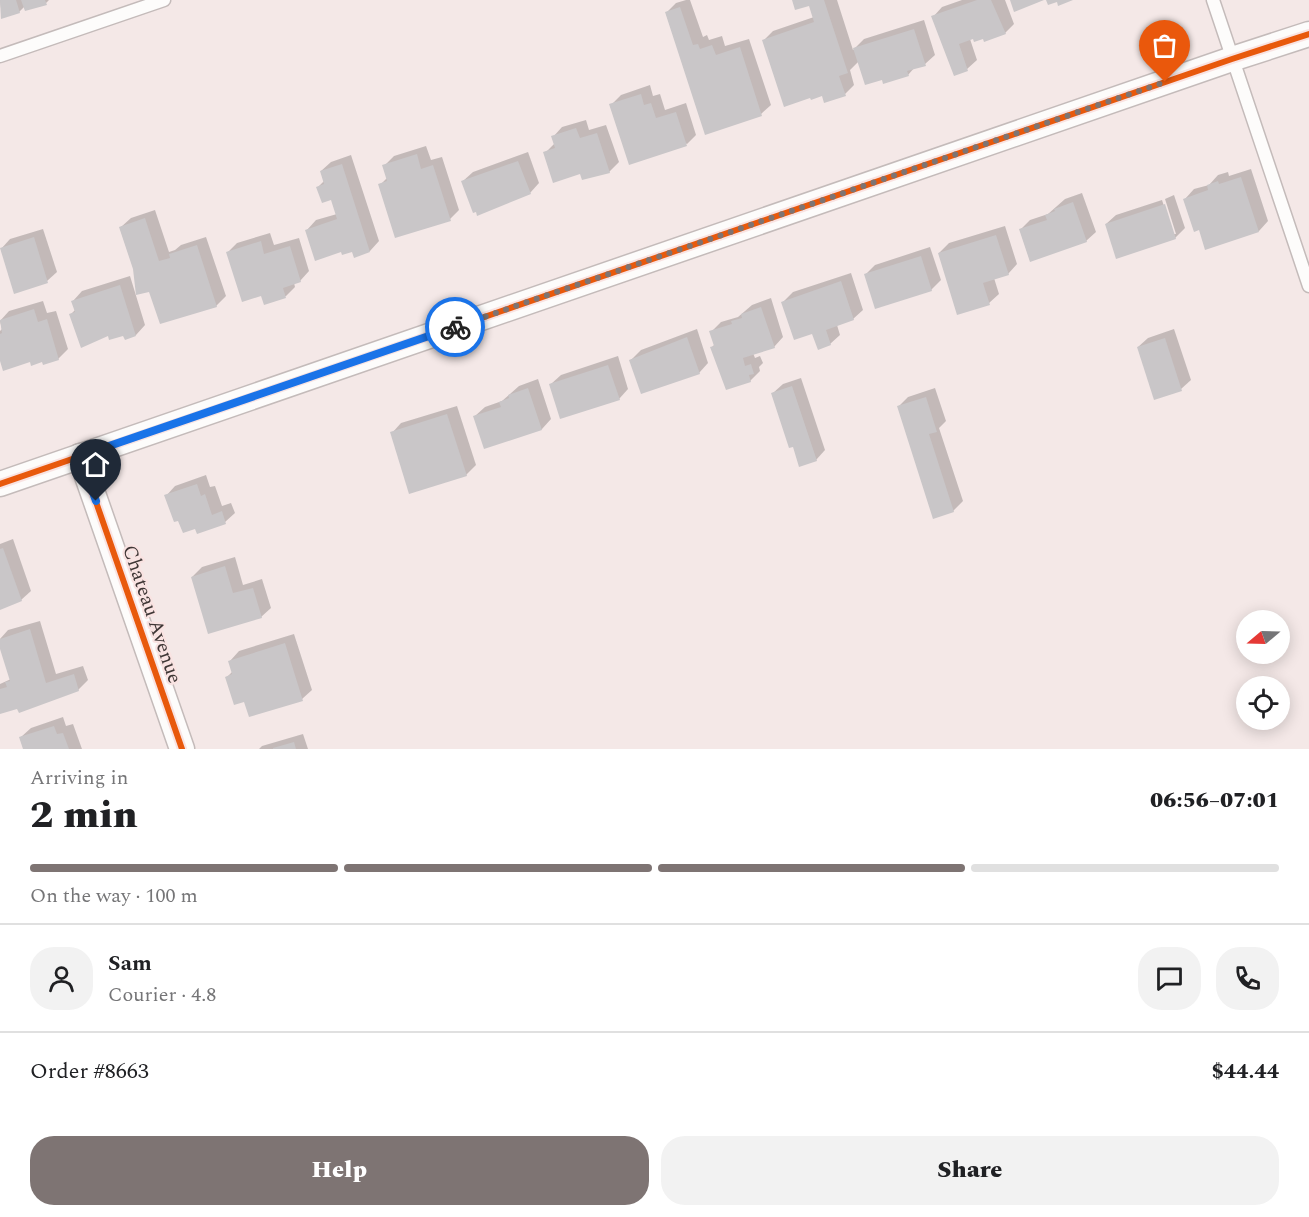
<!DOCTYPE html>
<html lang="en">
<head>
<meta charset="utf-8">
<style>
  :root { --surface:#fff; --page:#f2f2f2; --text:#202124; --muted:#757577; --line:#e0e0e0; --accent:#7e7473 }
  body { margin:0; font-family:Spectral,serif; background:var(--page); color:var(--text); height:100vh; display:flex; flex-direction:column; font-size:22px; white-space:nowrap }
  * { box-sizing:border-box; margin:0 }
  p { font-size:20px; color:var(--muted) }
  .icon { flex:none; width:33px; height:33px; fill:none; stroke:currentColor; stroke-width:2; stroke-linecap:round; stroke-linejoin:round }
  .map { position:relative; height:749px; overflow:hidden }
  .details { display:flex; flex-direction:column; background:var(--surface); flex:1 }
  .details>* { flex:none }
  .needle { width:39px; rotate:251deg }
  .controls { position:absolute; left:1236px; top:610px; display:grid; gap:12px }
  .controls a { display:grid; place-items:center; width:54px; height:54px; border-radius:50%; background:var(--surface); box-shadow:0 3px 15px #0003; font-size:30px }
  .pin { position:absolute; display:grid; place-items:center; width:51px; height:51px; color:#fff; margin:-62px -26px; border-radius:50% 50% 50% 0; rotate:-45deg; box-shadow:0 0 6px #0007 }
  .pin .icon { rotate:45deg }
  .courier { position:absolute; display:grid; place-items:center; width:60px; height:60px; margin:-30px; border:4px solid #1a73e8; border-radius:50%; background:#fff; color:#222; box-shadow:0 2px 8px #0007 }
  .overview em { font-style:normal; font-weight:800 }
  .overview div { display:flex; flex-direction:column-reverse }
  .overview { display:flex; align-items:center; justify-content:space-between; height:102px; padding:0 30px }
  h1 { font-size:39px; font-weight:800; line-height:45px }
  .bar { display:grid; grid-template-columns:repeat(4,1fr); gap:9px 6px; align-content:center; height:72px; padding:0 30px }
  .bar i { height:8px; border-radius:4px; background:var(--line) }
  .bar .selected { background:var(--accent) }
  .bar p { grid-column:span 4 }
  .line { display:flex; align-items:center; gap:15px; padding:0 30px; border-top:2px solid var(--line) }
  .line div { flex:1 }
  .round { display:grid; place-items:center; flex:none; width:63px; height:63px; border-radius:24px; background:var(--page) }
  .cta { display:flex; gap:12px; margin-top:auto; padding:12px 30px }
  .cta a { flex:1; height:69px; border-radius:24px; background:var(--accent); color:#fff; font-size:24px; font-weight:800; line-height:69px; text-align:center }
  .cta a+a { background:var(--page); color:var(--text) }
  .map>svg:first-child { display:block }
  .shadow { fill:#0003 }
  .building { fill:#c9c6c8 }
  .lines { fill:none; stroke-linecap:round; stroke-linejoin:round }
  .lane-casing { stroke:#c4bbba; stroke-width:15 }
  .street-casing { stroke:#c4bbba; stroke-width:27 }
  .lane { stroke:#fdfcfb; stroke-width:12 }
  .street { stroke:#fdfcfb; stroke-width:24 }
  .cycleway-casing { stroke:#f9e3e2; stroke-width:10 }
  .cycleway { stroke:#e8590c; stroke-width:6 }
  .done { stroke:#7e7473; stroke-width:6; stroke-dasharray:0 10.8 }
  .route { stroke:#1a73e8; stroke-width:8 }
  .labels { text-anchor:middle; stroke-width:4.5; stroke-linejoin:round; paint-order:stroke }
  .street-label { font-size:20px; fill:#3e3635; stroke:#f9e3e2 }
</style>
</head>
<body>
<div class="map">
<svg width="1309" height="749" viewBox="0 0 1309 749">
  <rect width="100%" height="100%" fill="#f4e8e7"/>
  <g class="shadow">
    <polygon points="0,0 49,0 46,3 25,6 19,12 2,17"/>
    <polygon points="686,0 690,0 703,37 707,35 709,40 722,36 725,46 749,39 771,105 761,114 706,133 666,13 676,3"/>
    <polygon points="793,0 837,0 853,50 864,39 924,20 935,55 925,64 915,67 908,75 883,78 859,61 850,70 854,85 845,94 823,94 764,40 773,31 814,17 810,4"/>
    <polygon points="962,0 1005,0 1014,24 1005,33 970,39 977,60 967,69 954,74 933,17 942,7"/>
    <polygon points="650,85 653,96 660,94 665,110 686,103 696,135 687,144 611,105 621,95"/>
    <polygon points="586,120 589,130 606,125 619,162 609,172 581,172 545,153 555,143 553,137 562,127"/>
    <polygon points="426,146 431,160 442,157 459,210 450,219 380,185 388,177 384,166 394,156"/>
    <polygon points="528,152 539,183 530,193 463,181 473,172"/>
    <polygon points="351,155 379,241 370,251 342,250 307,230 316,220 337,214 332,198 318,187 324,181 321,171 331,162"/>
    <polygon points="1251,169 1268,221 1259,231 1200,228 1185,199 1194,189 1209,185 1218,175 1228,172 1229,176"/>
    <polygon points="1082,193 1096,232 1086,241 1021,229 1030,220 1048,214 1065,199"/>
    <polygon points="1174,195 1185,228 1175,238 1106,224 1116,215 1162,200 1173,234 1176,234 1165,199"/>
    <polygon points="155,210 169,252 175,250 181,245 206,237 226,296 216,306 150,291 121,227 131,218"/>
    <polygon points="1005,226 1017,264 1008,274 994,278 999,294 989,303 939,253 949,243"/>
    <polygon points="43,229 57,272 47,281 1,249 10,239"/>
    <polygon points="270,233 274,245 299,238 309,271 300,281 294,283 295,287 286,296 265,303 262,294 228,252 237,243"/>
    <polygon points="930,247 941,280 931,290 866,274 875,265"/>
    <polygon points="851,273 863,310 853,319 837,325 840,335 830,344 813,332 783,302 793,292"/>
    <polygon points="130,276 145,325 136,335 109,334 71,314 76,309 73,301 82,291"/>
    <polygon points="771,298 783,337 774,347 753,353 755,358 760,356 763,363 759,367 760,371 750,381 712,347 715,344 711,332 721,322 738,317 752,305"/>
    <polygon points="43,301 47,313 56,311 68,349 58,359 31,360 0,356 0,331 2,329 0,321 9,311"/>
    <polygon points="697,329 708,363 699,373 631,360 641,350"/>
    <polygon points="1174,329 1191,380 1181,389 1138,347 1148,338"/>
    <polygon points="618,356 628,389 619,399 551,384 561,375"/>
    <polygon points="801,378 825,450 816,460 773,393 783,384"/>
    <polygon points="538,379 551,419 542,429 485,447 475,416 485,407 502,401 519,386"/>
    <polygon points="935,388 946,421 939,428 963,501 953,511 899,406 908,397"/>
    <polygon points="457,406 476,465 466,475 392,433 401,423"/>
    <polygon points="206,475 210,487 215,486 222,506 231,503 235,513 225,522 196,527 179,519 166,496 175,486"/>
    <polygon points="13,539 31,591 21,600 0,608 0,544"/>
    <polygon points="235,557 243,585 262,579 271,608 261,617 192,577 202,567"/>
    <polygon points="40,621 56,674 83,666 88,680 78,690 0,713 0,684 11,679 0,639 8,630"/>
    <polygon points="294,634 312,690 302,699 245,700 227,677 233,671 230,661 239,651"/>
    <polygon points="63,717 66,726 73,724 82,749 25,749 21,737 31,728"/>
    <polygon points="303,734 308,749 259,749 262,746"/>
  </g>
  <g class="building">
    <polygon points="0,0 16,0 20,13 1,19"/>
    <polygon points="21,0 45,0 47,5 25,11"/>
    <polygon points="792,0 824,0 848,73 839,76 846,96 824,103 822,96 811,100 810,98 784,107 762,40 814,22 809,6 795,10"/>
    <polygon points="977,0 991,0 1006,34 984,42 983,39 974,42 973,39 959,44 968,71 954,76 931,16"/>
    <polygon points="1010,0 1044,0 1014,12"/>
    <polygon points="1046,0 1073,0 1058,6 1057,2 1048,5"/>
    <polygon points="680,7 693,45 698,44 700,49 712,45 716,55 740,47 762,116 705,135 665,12"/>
    <polygon points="914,29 926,66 907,71 909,76 883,84 882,80 865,85 853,48"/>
    <polygon points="641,94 644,105 651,103 656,118 676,112 687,146 629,165 609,104"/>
    <polygon points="576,128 580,138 597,133 610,173 582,180 580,174 553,183 543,152 555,148 551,136"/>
    <polygon points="417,154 421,169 433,165 451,221 395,238 378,184 387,181 382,165"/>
    <polygon points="518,161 531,194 477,216 476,212 473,213 461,181"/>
    <polygon points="342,164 370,252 354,258 352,252 342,255 341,252 315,261 305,230 337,219 331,200 322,203 316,187 324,184 320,171"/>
    <polygon points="1241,177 1259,232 1205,250 1199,230 1194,232 1183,199 1208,190 1207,185 1218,181 1219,184"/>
    <polygon points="1073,202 1087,242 1030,262 1019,229 1047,220 1045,215 1055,211 1054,209"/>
    <polygon points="1165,204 1176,239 1116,259 1105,224"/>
    <polygon points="145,218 159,261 170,258 169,254 197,245 217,307 160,324 149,292 136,295 133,269 119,227"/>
    <polygon points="996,235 1009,275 983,283 990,305 957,315 938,253"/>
    <polygon points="34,237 48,283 14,294 0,248"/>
    <polygon points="261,241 264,254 290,246 301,282 283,288 286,298 264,305 261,296 242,302 226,252"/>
    <polygon points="921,256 932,291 875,309 864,274"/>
    <polygon points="841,281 854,320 826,330 831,345 818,350 812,334 794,340 781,302"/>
    <polygon points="120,285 136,336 125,340 123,336 109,340 108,336 81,348 69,314 75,312 71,301"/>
    <polygon points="761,307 775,348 743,358 745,366 751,364 754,374 749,375 751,382 726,390 710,347 714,346 709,331 732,324 731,321 742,318 741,314"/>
    <polygon points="34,309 38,322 47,319 59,360 43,365 42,362 31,366 30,362 3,371 0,361 0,334 2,333 0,320"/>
    <polygon points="687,337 700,374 641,394 629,360"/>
    <polygon points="1165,338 1182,391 1154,400 1137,347"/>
    <polygon points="608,365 620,400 560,419 549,384"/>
    <polygon points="792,386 817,461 799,467 793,447 789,448 771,393"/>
    <polygon points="528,388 542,430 484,449 473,416 501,407 499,402 509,398 508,395"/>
    <polygon points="926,397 937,432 929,434 954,512 933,519 897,406"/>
    <polygon points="447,414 467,476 409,494 390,432"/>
    <polygon points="197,484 201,496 205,494 212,515 222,511 226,524 197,534 195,529 183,533 178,521 174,522 164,495"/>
    <polygon points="3,548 22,601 0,610 0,549"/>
    <polygon points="225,566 233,593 253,588 262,618 208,634 191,577"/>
    <polygon points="30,629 46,683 74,674 79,691 19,713 17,709 0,714 0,689 7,687 5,682 10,681 0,649 0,639"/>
    <polygon points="285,643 303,701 249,717 244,702 234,705 225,677 232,674 228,661"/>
    <polygon points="54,726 57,734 63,733 69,749 23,749 19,737"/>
    <polygon points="294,742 296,749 273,749 273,748"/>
  </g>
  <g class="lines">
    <defs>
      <g id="lane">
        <polyline points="1213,0 1309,286"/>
        <polyline points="0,56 164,0"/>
      </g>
      <g id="street">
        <polyline points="80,456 182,749"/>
        <polyline points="0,484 1232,59 1309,34"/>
      </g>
    </defs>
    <use href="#lane" class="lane-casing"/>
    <use href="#street" class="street-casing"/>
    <use href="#lane" class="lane"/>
    <use href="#street" class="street"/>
    <defs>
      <g id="cycleway">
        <polyline points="80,456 182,749"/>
        <polyline points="0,484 1232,59 1309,34"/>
      </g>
    </defs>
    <use href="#cycleway" class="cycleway-casing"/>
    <use href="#cycleway" class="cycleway"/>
  </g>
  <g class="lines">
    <polyline class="done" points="455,327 1165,82"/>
    <polyline class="route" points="96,501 80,456 455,327"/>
  </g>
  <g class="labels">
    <g class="street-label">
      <text transform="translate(153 614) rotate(71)" y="7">Chateau Avenue</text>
    </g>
  </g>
</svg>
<div class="controls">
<a><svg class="needle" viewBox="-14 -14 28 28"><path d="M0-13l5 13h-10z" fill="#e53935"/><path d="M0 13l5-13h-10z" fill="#757577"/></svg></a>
<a><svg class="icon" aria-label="locate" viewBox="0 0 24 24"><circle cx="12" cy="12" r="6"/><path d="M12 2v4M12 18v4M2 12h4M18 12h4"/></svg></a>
</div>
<div class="pin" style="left:1165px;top:82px;background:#ea580c"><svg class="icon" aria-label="bag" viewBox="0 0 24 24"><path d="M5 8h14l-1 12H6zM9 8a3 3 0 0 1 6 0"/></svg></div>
<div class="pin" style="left:96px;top:501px;background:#1f2937"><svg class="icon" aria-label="home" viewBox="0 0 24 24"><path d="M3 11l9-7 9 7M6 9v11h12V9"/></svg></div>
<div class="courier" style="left:455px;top:327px"><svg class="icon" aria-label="bike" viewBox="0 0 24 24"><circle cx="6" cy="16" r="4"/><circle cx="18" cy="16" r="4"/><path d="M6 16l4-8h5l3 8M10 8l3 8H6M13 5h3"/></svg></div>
</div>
<section class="details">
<div class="overview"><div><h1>2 min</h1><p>Arriving in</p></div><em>06:56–07:01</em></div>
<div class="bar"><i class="selected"></i><i class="selected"></i><i class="selected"></i><i></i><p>On the way · 100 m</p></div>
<div class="line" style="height:108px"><a class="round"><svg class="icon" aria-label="person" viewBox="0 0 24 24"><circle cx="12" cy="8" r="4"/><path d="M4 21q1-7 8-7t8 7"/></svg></a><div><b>Sam</b><p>Courier · 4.8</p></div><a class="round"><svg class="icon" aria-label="chat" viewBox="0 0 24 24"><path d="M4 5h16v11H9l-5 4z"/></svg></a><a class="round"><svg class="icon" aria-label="phone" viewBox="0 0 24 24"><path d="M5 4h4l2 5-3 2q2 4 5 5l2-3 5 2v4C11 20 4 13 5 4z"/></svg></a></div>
<div class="line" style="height:78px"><div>Order #8663</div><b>$44.44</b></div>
<div class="cta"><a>Help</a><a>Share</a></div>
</section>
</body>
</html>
